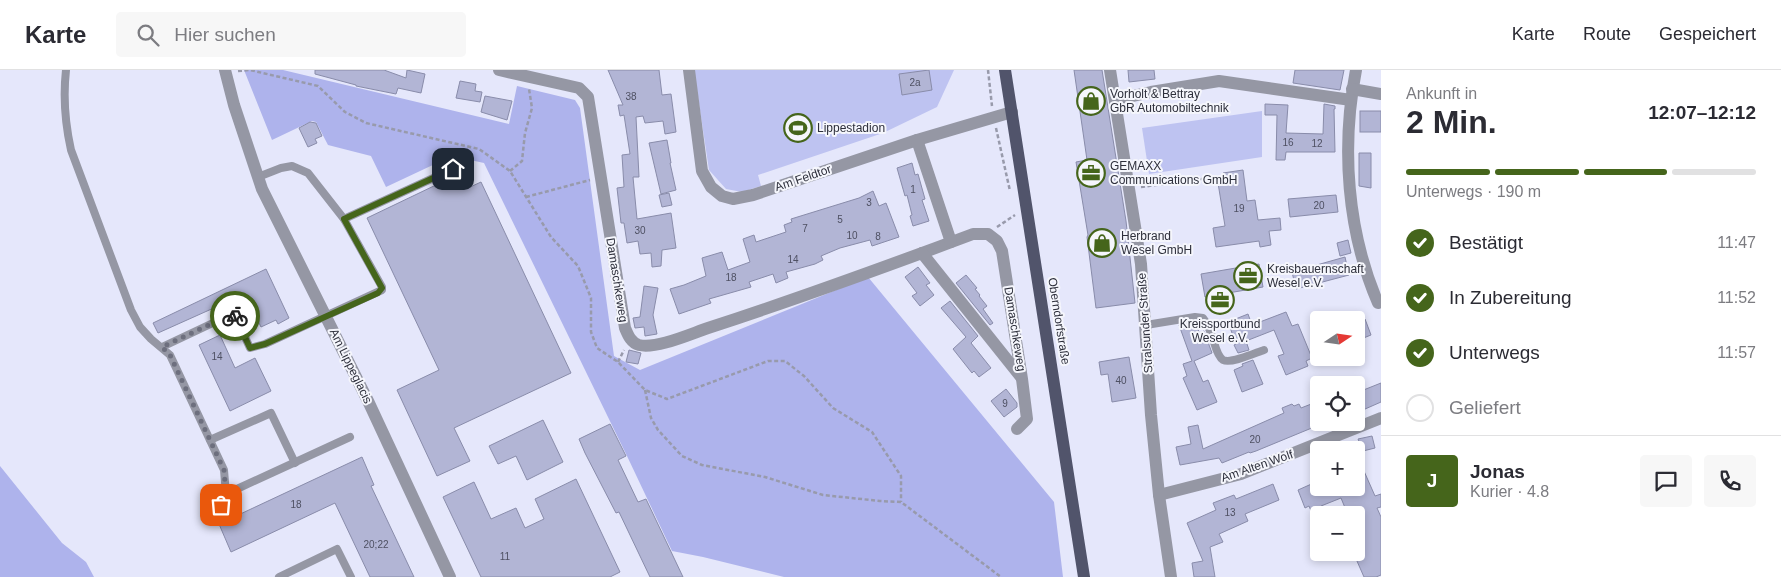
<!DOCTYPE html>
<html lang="de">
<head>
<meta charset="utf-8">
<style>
  :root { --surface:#fff; --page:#f7f7f7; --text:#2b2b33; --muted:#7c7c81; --line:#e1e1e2; --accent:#45651b }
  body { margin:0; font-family:Arial,sans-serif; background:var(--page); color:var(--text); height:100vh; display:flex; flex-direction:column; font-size:19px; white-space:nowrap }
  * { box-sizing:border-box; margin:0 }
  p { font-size:16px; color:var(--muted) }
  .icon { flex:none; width:28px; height:28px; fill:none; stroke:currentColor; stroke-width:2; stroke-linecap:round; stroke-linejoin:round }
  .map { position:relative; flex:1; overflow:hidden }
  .panel { display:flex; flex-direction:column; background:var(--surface); width:400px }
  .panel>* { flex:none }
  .needle { width:32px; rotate:77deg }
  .controls { position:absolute; left:1310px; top:241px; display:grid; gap:10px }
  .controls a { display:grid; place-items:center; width:55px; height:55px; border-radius:5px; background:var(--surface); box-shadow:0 2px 8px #0003; font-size:25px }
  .pin { position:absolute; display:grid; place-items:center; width:42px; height:42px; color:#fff; margin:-21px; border-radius:10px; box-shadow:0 2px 8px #0006 }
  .courier { position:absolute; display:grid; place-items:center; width:50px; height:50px; margin:-25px; border:4px solid #45651b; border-radius:50%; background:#fff; color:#222; box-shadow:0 1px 6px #0007 }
  .overview em { font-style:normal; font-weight:800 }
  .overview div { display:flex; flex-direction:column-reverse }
  .overview { display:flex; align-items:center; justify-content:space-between; height:85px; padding:0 25px }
  h1 { font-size:32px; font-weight:800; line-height:38px }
  .bar { display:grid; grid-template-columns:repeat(4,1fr); gap:8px 5px; align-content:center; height:60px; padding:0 25px }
  .bar i { height:6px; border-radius:4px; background:var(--line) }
  .bar .active { background:var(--accent) }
  .bar p { grid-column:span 4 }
  .line { display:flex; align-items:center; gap:12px; padding:0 25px; border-top:1px solid var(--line) }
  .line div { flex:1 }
  .round { display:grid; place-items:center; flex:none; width:52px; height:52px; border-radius:5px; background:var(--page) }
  ol { padding:0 25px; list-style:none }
  li { display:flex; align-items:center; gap:15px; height:55px }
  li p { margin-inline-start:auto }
  li .icon { padding:5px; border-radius:50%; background:var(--accent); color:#fff; stroke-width:4 }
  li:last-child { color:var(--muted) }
  li i { width:28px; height:28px; border:2px solid var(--line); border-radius:50% }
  header { display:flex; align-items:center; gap:30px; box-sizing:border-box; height:70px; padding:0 25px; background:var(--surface); border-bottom:1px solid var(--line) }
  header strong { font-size:24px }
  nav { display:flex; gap:28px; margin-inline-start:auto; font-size:18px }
  .search { width:350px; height:45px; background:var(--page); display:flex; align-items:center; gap:12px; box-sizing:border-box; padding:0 18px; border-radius:5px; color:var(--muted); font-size:19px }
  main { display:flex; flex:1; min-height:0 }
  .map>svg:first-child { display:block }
  .green { fill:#bec3f1 }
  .forest { fill:#aeb3ec }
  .building { fill:#b2b5d5; stroke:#898caa }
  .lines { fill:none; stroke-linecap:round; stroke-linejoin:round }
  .path { stroke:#989aab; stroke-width:2.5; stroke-dasharray:4 2.5; stroke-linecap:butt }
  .lane { stroke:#9597a4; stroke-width:8 }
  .street { stroke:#9597a4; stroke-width:12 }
  .primary { stroke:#51546b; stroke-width:12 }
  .done { stroke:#6d6f7e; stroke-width:5; stroke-dasharray:0 9 }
  .route { stroke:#45651b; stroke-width:6 }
  .labels { text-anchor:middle; stroke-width:4; stroke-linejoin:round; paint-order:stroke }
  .number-label { font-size:10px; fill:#4e5062 }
  .poi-label { font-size:12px; fill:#2d2f3b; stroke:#f5f6fc; text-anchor:start }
  .street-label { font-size:12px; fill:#2d2f3b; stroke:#f5f6fc }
</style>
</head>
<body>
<header>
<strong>Karte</strong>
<div class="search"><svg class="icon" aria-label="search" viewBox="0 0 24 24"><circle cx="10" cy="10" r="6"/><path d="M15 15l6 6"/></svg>Hier suchen</div>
<nav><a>Karte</a><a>Route</a><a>Gespeichert</a></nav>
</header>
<main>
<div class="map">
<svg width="1381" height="507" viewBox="0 0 1381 507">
  <rect width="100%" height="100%" fill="#e5e7fb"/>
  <g class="green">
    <polygon points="694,0 954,0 937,37 883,63 758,105 761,116 742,122 726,119 709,100"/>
    <polygon points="1262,41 1262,87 1149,104 1142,58"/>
  </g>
  <g class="forest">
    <polygon points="244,0 283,0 509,54 517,16 575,30 580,38 614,286 640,300 868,207 1054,432 1063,507 784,507 703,487 672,481 627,386 484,93 452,86 386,117 371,86 328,75 316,52 312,51 272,70"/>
    <polygon points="0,396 62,473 86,492 94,507 0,507"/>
  </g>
  <g class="building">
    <polygon points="315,0 384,0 406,8 407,0 425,4 421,23 398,18 396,24 356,16 356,15 315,4"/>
    <polygon points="608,0 659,0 662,25 671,24 676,62 665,64 663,51 645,53 643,46 636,47 639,107 633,107 637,149 671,143 676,178 662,180 661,196 652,197 651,183 640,184 638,171 627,173 624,153 621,153 617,118 624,117 622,85 630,84 624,45 620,46 618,35 623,35"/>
    <polygon points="929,0 932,20 902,25 899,4"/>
    <polygon points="1074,0 1102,0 1126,151 1135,233 1096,238 1087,167 1088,165 1076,92 1087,90"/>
    <polygon points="1128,0 1154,0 1155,9 1129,12"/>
    <polygon points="1295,0 1344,0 1340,20 1293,13"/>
    <polygon points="460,11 476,14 475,21 482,22 480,32 456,28"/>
    <polygon points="485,26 512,31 507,50 481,42"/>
    <polygon points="1265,34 1288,35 1286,63 1323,64 1324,34 1335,36 1335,39 1334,39 1335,82 1286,82 1285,90 1276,90 1277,45 1265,45"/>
    <rect x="1360" y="41" width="21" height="21"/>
    <polygon points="310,52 316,53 322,66 315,69 317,73 308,77 299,58"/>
    <polygon points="667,70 671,93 670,93 676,120 661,124 649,73"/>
    <polygon points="1359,83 1371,83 1371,118 1359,116"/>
    <polygon points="912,93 915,105 918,104 925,129 922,130 929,151 913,156 910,146 912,145 907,125 905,126 897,98"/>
    <polygon points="1243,100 1247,131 1255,130 1258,150 1280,148 1281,160 1269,161 1271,175 1260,177 1259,171 1216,177 1213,158 1225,156 1218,113 1225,112 1223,103"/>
    <polygon points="461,103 468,118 481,112 571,303 454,358 470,391 437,406 397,320 439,300 367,148"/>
    <polygon points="873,121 879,136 886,133 899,167 872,176 870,170 840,178 821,186 823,190 815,194 786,202 788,208 776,213 773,204 749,212 751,217 709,229 711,233 679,244 670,219 684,215 706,206 702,188 722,182 728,200 750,192 743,169 754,165 756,172 786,162 784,155 792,152 791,149 859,128"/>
    <polygon points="669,123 672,135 662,137 659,125"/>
    <polygon points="1336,125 1338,142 1290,147 1288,129"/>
    <polygon points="1348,170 1351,183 1340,186 1337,173"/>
    <polygon points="1345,187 1349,205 1296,219 1292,202"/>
    <polygon points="1259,194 1263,217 1205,227 1201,204"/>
    <polygon points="918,197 930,213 926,215 934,225 920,236 912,226 917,223 905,207"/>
    <polygon points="266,199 289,248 278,254 276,250 261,257 245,224 158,263 153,253"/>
    <polygon points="966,205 977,218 975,219 980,225 979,226 987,236 983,239 993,253 990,255 956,213"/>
    <polygon points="644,216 658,218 653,245 657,264 645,266 644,257 635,258 633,248 640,247"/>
    <polygon points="950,231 978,266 971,273 991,298 979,307 974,301 972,303 953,279 966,267 941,238"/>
    <polygon points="1286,242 1292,256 1298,254 1312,288 1306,291 1308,296 1286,305 1278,286 1284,284 1274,260 1246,271 1249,280 1238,283 1234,275 1236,274 1228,252 1248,244 1252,255"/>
    <polygon points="1365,249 1371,265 1356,271 1356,252"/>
    <polygon points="1197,253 1199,263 1204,261 1212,283 1194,291 1203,312 1208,310 1217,332 1197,340 1183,308 1187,306 1183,294 1192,291 1179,255"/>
    <polygon points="220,265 235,298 255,288 271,321 230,341 199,275"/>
    <polygon points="629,280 641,283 638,294 626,292"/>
    <polygon points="1129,287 1136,328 1112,332 1108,304 1101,305 1099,292"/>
    <polygon points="1253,290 1263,314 1242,322 1234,300 1243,296 1242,294"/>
    <polygon points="1381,313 1381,332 1356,343 1356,323"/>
    <polygon points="1006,319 1017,333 1017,337 1004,347 991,331"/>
    <polygon points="1319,331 1319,355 1256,381 1250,383 1249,382 1222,393 1219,388 1180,395 1176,377 1191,374 1188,357 1198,355 1203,379 1284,343 1282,338 1292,334 1294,336 1299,334 1301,338"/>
    <polygon points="543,350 563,392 527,410 516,386 498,394 489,376"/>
    <polygon points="610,354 626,386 618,390 638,432 646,429 683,507 650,507 619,442 616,443 585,383 579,369"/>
    <polygon points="1372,366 1375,378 1363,381 1358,369"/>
    <polygon points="1356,383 1375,426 1381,424 1381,437 1377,438 1381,447 1381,505 1376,507 1364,507 1353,482 1356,482 1356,445 1348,445 1341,428 1321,436 1324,444 1314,448 1309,436 1305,438 1298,420 1316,412 1318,418 1356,418"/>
    <polygon points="362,387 374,415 371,416 414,507 370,507 335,433 231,482 219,454"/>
    <polygon points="576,409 620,502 610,507 481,507 443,427 474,412 491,449 516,438 525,458 544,449 535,429"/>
    <polygon points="1273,414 1279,430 1245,444 1248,451 1219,464 1223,472 1210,477 1215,507 1194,507 1192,493 1203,491 1187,453 1216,440 1213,433 1234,425 1236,429"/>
  </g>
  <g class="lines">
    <g class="path">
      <polyline points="988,0 992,36"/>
      <polyline points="238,1 250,0 318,16 345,42 366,53 479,79 510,101 551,167 578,196 591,228 591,262 597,278 618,292 645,320 667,329 768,291 785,291 804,306 833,338 872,362 901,406 901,432"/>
      <polyline points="996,58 1010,121"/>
      <polyline points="510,101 522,91 525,63 532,38 529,19"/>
      <polyline points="1141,117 1217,107"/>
      <polyline points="526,127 590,110"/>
      <polyline points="997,157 1015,145"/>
      <polyline points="618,292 624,280"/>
      <polyline points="645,320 651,348 658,360 682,386 702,395 765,407 823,425 880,431 901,432 1001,507"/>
    </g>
    <g class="lane">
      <path d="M66,0C63,27 65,53 71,80L131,240L140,257L151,269L170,285L224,400L226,424L215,447"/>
      <polyline points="344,149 453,99"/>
      <path d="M1146,255L1195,247L1203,248C1208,254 1210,261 1213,269C1215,275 1217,286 1223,290C1231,294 1255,283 1264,280"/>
      <polyline points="162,277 234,243 250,278 265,274 382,220 382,217 344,149 308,103 292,96 281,98 258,107"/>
      <polyline points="210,370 271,343 295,393"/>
      <polyline points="226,424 350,367"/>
      <polyline points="279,507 337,479 351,507"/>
    </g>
    <g class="street">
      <polyline points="225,0 234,35 262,119 369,333 450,507"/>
      <path d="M499,0L579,18L588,27L625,258C628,265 631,273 639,275C657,279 690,264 708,258C797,229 885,197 973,164H988L997,171L1002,181L1022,309L1027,349L1017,359"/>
      <polyline points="689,0 702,101 711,117 722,126 733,129 753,125 917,70 1012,42"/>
      <polyline points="1110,0 1141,194 1151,345 1159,425 1171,507"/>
      <path d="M1356,0C1341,77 1347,161 1378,233"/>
      <polyline points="1352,19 1381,24"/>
      <polyline points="1115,30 1151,22 1219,11 1351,30"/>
      <polyline points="917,70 951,172"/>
      <polyline points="922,183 1021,307"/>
      <polyline points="1159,425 1241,404 1381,348"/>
    </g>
    <polyline class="primary" points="1005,0 1084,507"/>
  </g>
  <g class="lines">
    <polyline class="done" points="221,435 226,424 224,400 170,285 162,277 234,243 235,246"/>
    <polyline class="route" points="235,246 250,278 265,274 378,223 382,218 344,149 453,99"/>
  </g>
  <defs>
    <symbol id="shop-ring" viewBox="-11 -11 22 22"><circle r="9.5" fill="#f5f6fc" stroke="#45651b" stroke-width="1.5"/><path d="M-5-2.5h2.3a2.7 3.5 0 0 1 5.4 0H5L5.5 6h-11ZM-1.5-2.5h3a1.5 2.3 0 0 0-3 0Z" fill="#45651b"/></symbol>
    <symbol id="stadium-ring" viewBox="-11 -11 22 22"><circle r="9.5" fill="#f5f6fc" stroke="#45651b" stroke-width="1.5"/><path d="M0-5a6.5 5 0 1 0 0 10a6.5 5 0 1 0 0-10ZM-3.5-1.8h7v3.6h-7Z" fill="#45651b"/></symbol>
    <symbol id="office-ring" viewBox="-11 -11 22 22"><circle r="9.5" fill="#f5f6fc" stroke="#45651b" stroke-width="1.5"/><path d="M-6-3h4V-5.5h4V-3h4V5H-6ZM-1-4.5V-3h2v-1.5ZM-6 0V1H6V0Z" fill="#45651b"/></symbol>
  </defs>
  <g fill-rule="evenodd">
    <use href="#shop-ring" x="1075" y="15" width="32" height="32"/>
    <use href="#stadium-ring" x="782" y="42" width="32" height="32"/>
    <use href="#office-ring" x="1075" y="87" width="32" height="32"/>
    <use href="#shop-ring" x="1086" y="157" width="32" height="32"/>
    <use href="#office-ring" x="1232" y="190" width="32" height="32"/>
    <use href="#office-ring" x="1204" y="214" width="32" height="32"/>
  </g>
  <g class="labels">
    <g class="number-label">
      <text x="915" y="16">2a</text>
      <text x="631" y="30">38</text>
      <text x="1288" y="76">16</text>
      <text x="1317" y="77">12</text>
      <text x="913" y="123">1</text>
      <text x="869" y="136">3</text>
      <text x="1319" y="139">20</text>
      <text x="1239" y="142">19</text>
      <text x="840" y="153">5</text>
      <text x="805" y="162">7</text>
      <text x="640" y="164">30</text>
      <text x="852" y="169">10</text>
      <text x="878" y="170">8</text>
      <text x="793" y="193">14</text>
      <text x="731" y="211">18</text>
      <text x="217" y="290">14</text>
      <text x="1121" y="314">40</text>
      <text x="1005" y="337">9</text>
      <text x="1255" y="373">20</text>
      <text x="296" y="438">18</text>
      <text x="1230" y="446">13</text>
      <text x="376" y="478">20;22</text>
      <text x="505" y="490">11</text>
    </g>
    <g class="poi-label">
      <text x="1110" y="28">Vorholt &amp; Bettray<tspan x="1110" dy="14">GbR Automobiltechnik</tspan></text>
      <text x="817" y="62">Lippestadion</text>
      <text x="1110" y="100">GEMAXX<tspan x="1110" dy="14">Communications GmbH</tspan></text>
      <text x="1121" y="170">Herbrand<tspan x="1121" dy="14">Wesel GmbH</tspan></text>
      <text x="1267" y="203">Kreisbauernschaft<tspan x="1267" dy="14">Wesel e.V.</tspan></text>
      <text x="1220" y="258" text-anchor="middle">Kreissportbund<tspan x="1220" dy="14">Wesel e.V.</tspan></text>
    </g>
    <g class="street-label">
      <text transform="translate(803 108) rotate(-19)" y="4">Am Feldtor</text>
      <text transform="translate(617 210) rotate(81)" y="4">Damaschkeweg</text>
      <text transform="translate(1059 251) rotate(81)" y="4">Oberndorfstraße</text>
      <text transform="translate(1145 253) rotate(-94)" y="4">Stralsunder Straße</text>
      <text transform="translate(1015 259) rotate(81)" y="4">Damaschkeweg</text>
      <text transform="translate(351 296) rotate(64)" y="4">Am Lippeglacis</text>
      <text transform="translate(1257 396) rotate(-19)" y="4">Am Alten Wolf</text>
    </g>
  </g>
</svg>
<div class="controls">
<a><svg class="needle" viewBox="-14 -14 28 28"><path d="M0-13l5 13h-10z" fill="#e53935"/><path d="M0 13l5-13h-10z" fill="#7c7c81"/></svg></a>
<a><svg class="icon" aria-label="locate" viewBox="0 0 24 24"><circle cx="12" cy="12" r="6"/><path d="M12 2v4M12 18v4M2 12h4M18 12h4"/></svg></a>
<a>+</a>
<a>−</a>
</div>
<div class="pin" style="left:221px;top:435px;background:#ea580c"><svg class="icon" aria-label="bag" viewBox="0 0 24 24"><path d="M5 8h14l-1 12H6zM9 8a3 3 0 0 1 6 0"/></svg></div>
<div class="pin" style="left:453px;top:99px;background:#1f2937"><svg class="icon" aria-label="home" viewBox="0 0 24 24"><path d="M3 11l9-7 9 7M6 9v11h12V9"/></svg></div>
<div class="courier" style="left:235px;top:246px"><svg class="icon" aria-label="bike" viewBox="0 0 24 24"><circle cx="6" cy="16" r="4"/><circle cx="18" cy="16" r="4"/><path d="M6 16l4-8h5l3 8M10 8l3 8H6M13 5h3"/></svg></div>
</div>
<section class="panel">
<div class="overview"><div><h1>2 Min.</h1><p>Ankunft in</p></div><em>12:07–12:12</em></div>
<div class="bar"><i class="active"></i><i class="active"></i><i class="active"></i><i></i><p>Unterwegs · 190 m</p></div>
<ol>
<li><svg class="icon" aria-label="check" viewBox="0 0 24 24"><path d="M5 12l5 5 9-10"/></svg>Bestätigt<p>11:47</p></li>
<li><svg class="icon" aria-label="check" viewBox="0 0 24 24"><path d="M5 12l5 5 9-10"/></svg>In Zubereitung<p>11:52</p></li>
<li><svg class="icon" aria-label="check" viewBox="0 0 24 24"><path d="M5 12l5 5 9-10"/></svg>Unterwegs<p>11:57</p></li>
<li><i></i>Geliefert</li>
</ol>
<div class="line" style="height:90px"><b class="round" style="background:var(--accent);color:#fff">J</b><div><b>Jonas</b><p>Kurier · 4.8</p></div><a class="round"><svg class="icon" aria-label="chat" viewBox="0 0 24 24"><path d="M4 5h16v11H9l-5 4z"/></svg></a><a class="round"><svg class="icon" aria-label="phone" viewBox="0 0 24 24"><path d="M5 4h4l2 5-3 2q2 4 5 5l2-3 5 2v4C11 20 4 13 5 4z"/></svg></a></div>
</section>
</main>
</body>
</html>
